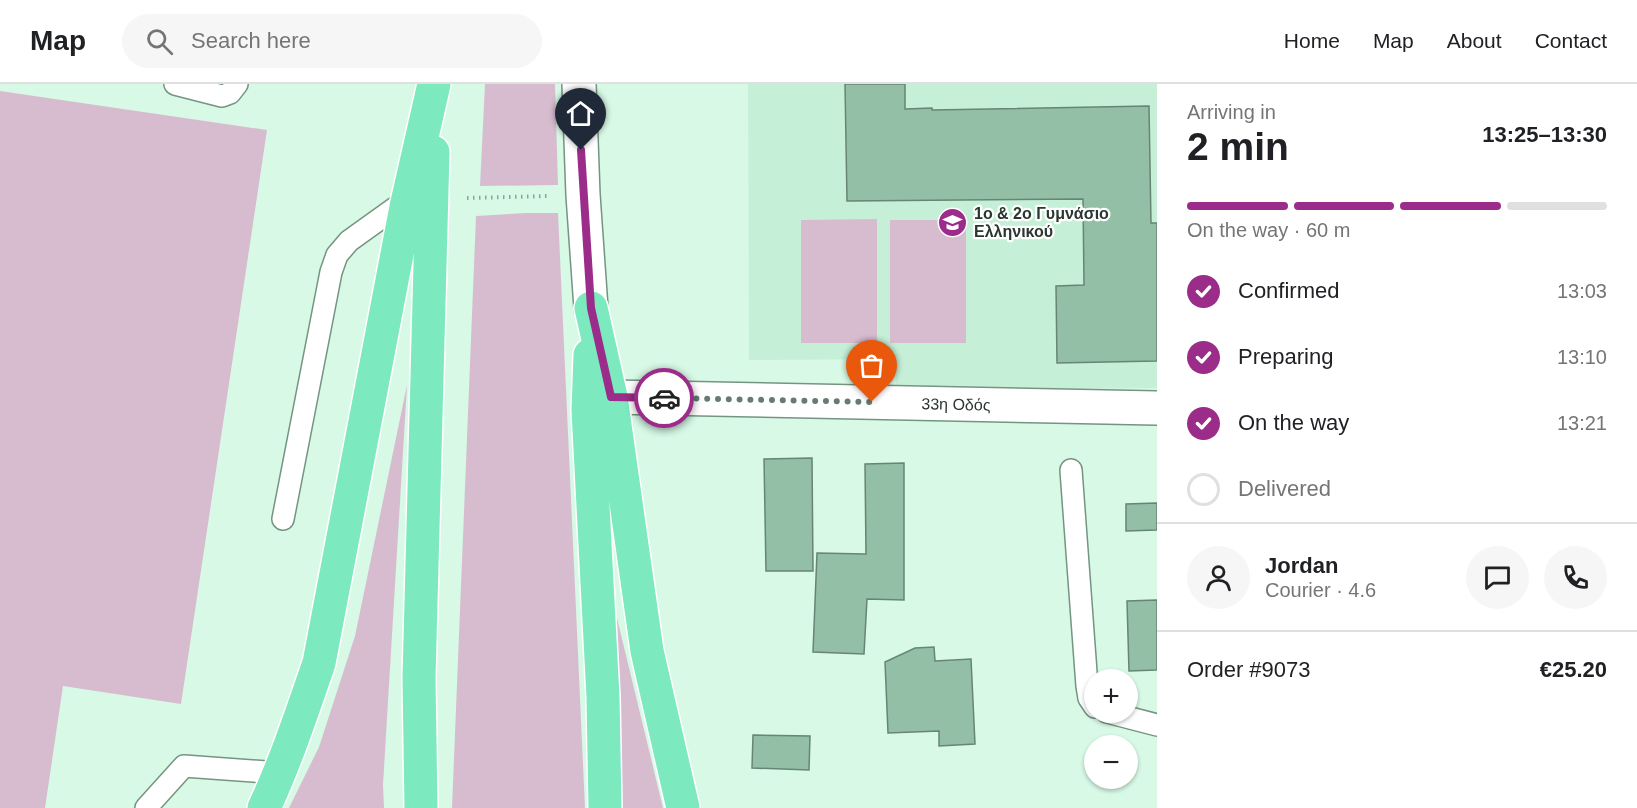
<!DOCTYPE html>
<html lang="en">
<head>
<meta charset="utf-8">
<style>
  :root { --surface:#fff; --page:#f6f6f6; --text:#202124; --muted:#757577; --line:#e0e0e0; --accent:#9c2c89 }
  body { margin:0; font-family:Arial,sans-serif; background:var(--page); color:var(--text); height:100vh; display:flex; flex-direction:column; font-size:22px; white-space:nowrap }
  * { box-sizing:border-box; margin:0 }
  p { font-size:20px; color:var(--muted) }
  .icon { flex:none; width:33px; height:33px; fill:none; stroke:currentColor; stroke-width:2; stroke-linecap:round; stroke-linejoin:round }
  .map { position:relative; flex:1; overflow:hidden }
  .drawer { display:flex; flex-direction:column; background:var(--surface); width:480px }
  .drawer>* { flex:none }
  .tools { position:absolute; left:1084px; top:585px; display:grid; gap:12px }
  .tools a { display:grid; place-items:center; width:54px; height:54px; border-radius:50%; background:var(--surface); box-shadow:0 2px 4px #0004; font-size:30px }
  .pin { position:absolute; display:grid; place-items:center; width:51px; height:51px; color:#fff; margin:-62px -26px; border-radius:50% 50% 50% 0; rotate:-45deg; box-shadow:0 0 6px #0007 }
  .pin .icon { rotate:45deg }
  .courier { position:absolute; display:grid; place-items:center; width:60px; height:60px; margin:-30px; border:4px solid #9c2c89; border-radius:50%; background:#fff; color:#222; box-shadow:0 2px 8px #0007 }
  .headline em { font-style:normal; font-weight:700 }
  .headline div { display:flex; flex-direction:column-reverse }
  .headline { display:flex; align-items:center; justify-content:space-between; height:102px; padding:0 30px }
  h1 { font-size:39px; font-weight:700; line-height:45px }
  .bar { display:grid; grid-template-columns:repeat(4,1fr); gap:9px 6px; align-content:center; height:72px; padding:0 30px }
  .bar i { height:8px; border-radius:4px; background:var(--line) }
  .bar .on { background:var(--accent) }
  .bar p { grid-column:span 4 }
  .line { display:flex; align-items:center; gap:15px; padding:0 30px; border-top:2px solid var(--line) }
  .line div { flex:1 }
  .round { display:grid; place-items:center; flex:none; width:63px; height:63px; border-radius:32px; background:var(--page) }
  ol { padding:0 30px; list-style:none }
  li { display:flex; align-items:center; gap:18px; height:66px }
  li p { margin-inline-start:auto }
  li .icon { padding:6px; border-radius:50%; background:var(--accent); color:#fff; stroke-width:4 }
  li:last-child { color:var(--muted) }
  li i { width:33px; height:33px; border:3px solid var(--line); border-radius:50% }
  header { display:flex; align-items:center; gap:36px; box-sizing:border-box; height:84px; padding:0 30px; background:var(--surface); border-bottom:2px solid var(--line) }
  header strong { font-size:28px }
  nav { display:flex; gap:33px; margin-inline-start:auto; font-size:21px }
  .search { width:420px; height:54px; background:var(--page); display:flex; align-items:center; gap:15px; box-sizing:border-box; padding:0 21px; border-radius:33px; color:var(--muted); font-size:22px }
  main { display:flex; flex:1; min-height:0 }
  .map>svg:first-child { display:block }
  .built { fill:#c6efd8 }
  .green { fill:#d7bcd0 }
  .building { fill:#92bfa6; stroke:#678574; stroke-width:1.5 }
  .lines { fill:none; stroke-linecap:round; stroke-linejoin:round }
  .service-casing { stroke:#759482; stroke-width:24 }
  .minor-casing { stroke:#759482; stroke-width:36 }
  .tertiary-casing { stroke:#759482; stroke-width:36 }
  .primary-casing { stroke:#fff; stroke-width:36 }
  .path { stroke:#8ba496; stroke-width:4; stroke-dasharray:1.5 4.5; stroke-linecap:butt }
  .service { stroke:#fff; stroke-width:21 }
  .minor { stroke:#fff; stroke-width:33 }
  .tertiary { stroke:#fff; stroke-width:33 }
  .primary { stroke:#7de9bf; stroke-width:33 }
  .done { stroke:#677b70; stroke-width:6; stroke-dasharray:0 10.8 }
  .route { stroke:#9c2c89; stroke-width:8 }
  .labels { text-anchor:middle; stroke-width:4.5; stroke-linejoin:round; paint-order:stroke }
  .poi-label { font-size:16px; font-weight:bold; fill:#2a3730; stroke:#fff; text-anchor:start }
  .street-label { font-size:16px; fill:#2a3730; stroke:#fff }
</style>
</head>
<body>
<header>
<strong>Map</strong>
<div class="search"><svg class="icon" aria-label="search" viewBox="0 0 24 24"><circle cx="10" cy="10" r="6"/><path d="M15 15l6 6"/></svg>Search here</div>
<nav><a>Home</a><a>Map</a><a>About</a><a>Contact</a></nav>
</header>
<main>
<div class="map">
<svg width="1157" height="724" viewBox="0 0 1157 724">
  <rect width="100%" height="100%" fill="#d7f9e6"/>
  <polygon class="built" points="748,0 1157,0 1157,304 896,306 895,275 749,276"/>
  <g class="green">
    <polygon points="485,0 555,0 558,101 480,102"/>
    <polygon points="0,7 267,46 181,620 63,602 45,724 0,724"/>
    <polygon points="527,129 558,129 585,724 452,724 476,132"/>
    <polygon points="877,135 877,259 801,259 801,136"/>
    <rect x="890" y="136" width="76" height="123"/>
    <polygon points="407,301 383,701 384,724 289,724 319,663 355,552"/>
    <polygon points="615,526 663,724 616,724"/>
  </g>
  <g class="building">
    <polygon points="845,0 905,0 905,25 932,24 932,26 1149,22 1151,139 1157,139 1157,277 1057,279 1056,202 1084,201 1083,115 847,117"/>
    <polygon points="812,374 813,487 766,487 764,375"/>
    <polygon points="904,379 904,516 867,515 864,570 813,568 817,469 866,470 865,380"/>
    <polygon points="1157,419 1157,446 1126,447 1126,420"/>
    <polygon points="1157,516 1157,586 1129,587 1127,517"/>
    <polygon points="934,563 935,577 971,575 975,660 939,662 939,647 888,649 885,578 915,564"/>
    <polygon points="753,651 810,652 809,686 752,684"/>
  </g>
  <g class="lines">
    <defs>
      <g id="service">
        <polyline points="175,0 222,12 230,9 237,0"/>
        <polyline points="1071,386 1087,602 1089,614 1095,623"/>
        <polyline points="283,435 331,188 337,171 349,157 395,124 406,123"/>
        <polyline points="1107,628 1157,641"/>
        <polyline points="146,724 184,682 280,689"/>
      </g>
      <g id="minor">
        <path id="s1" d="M611,313L1157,324"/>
      </g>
      <polyline id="tertiary" points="579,0 583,111 591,224"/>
      <g id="primary">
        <polyline points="591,224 611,313 647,567 683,724"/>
        <polyline points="590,271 588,326 603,613 605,724"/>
        <path d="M264,724C286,677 302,628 319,579L406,123L434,0"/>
        <polyline points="421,724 419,594 433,68"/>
      </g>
    </defs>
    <use href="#service" class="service-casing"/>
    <use href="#minor" class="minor-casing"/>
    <use href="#tertiary" class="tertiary-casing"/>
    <use href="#primary" class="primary-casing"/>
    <polyline class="path" points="467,114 550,112"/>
    <use href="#service" class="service"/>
    <use href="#minor" class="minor"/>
    <use href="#tertiary" class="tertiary"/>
    <use href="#primary" class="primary"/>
  </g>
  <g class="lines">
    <polyline class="done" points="664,314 872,318"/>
    <polyline class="route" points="581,66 591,224 611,313 664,314"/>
  </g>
  <defs>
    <symbol id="school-disc" viewBox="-11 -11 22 22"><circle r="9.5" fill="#9c2c89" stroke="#fff"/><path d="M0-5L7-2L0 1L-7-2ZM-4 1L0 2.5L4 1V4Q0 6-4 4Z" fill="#fff"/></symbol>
  </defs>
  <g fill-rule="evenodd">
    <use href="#school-disc" x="936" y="122" width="33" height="33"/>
  </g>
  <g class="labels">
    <g class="poi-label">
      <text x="974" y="135">1ο &amp; 2ο Γυμνάσιο<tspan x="974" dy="18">Ελληνικού</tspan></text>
    </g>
    <g class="street-label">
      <text dy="6" stroke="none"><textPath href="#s1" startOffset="345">33η Οδός</textPath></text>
    </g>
  </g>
</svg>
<div class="tools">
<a>+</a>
<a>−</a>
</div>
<div class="pin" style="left:872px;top:318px;background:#ea580c"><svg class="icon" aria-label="bag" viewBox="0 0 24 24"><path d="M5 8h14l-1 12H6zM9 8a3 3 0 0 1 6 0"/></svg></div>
<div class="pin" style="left:581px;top:66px;background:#1f2937"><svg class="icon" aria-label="home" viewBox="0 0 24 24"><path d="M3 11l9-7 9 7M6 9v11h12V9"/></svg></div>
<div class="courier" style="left:664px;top:314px"><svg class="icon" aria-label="car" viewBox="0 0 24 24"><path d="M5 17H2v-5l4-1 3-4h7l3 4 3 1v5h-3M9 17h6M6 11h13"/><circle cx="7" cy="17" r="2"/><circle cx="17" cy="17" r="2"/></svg></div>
</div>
<section class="drawer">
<div class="headline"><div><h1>2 min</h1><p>Arriving in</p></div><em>13:25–13:30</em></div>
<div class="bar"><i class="on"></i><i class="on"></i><i class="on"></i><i></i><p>On the way · 60 m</p></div>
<ol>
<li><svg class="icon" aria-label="check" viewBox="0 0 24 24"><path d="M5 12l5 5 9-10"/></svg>Confirmed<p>13:03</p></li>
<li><svg class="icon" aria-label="check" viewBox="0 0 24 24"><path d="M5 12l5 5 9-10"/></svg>Preparing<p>13:10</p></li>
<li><svg class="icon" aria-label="check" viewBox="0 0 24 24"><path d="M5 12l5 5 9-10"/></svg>On the way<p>13:21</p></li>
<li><i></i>Delivered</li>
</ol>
<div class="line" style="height:108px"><a class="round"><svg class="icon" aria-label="person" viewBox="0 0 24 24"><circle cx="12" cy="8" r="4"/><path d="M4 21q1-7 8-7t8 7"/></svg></a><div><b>Jordan</b><p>Courier · 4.6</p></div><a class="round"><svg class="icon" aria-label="chat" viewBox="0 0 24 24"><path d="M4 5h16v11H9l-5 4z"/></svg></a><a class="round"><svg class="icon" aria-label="phone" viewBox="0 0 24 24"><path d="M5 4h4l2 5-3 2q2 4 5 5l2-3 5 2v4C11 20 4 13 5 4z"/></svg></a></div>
<div class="line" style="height:78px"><div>Order #9073</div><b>€25.20</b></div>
</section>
</main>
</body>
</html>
